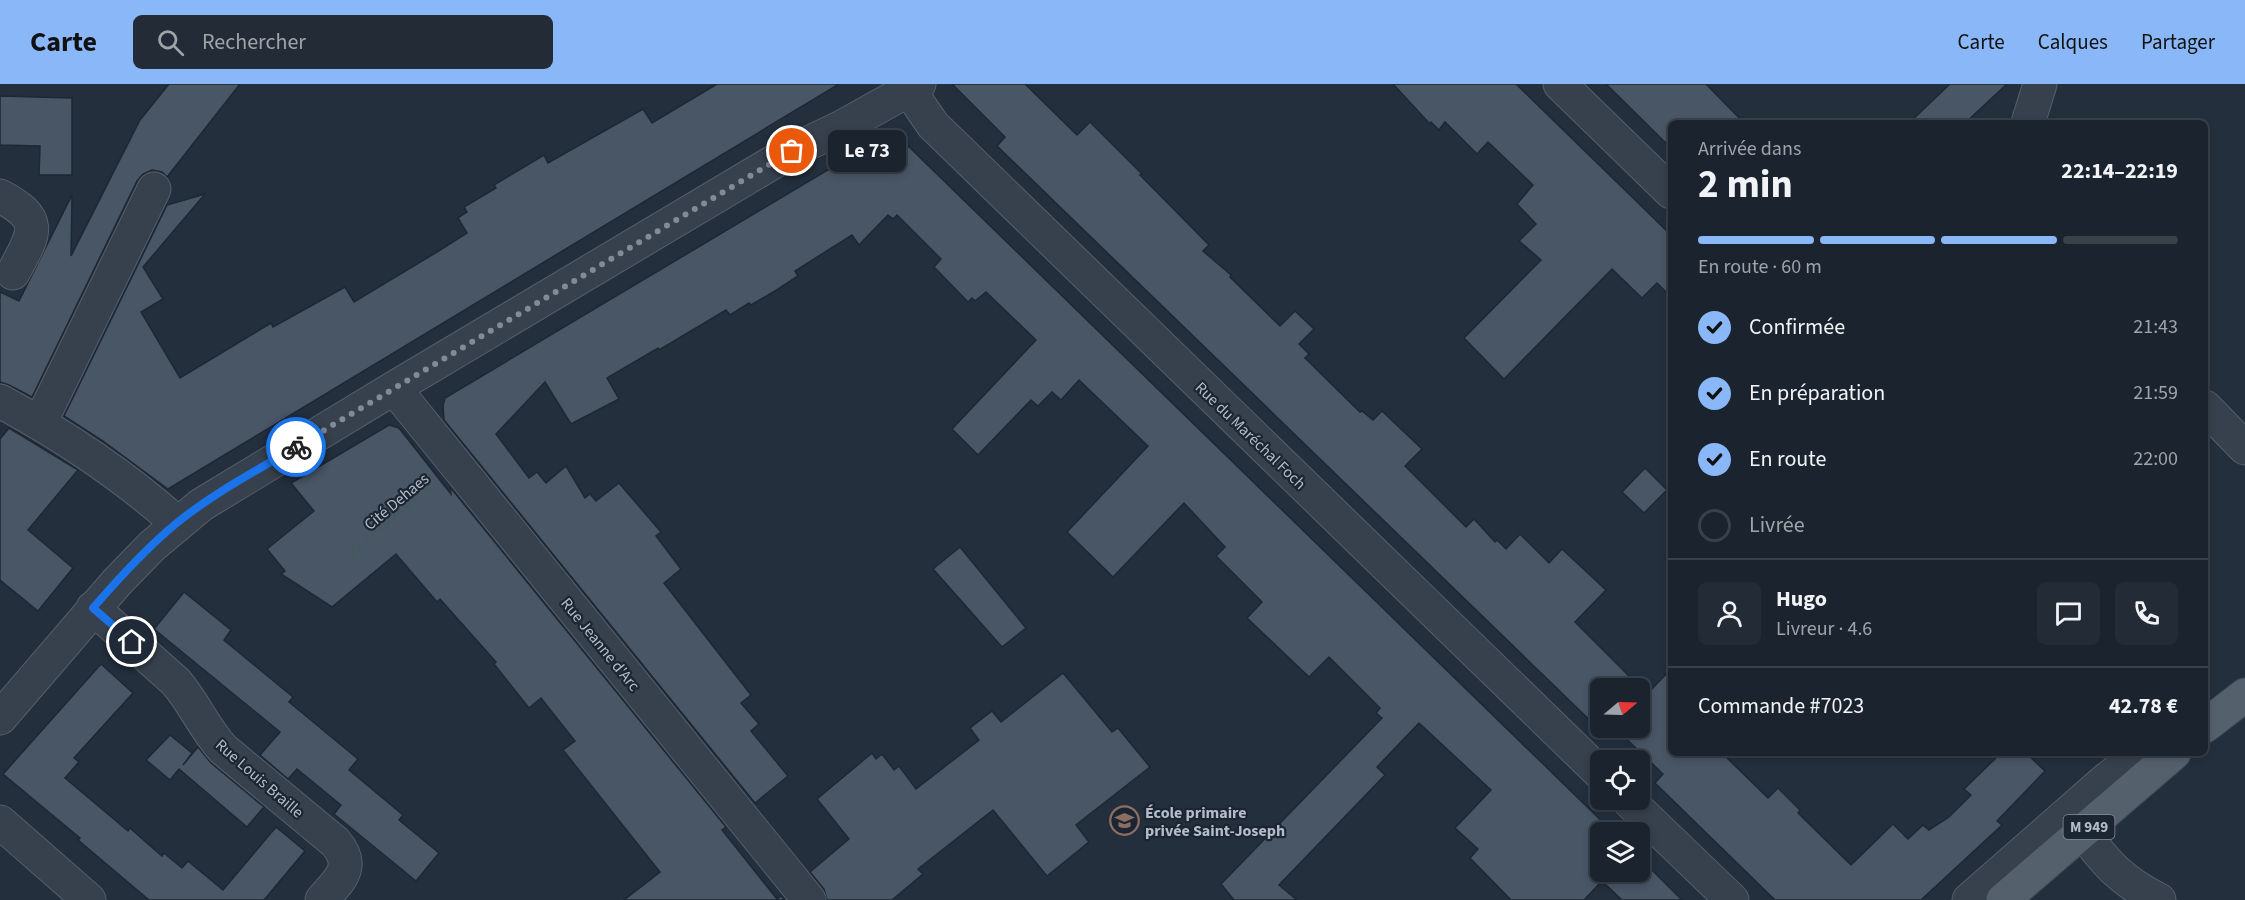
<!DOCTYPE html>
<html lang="fr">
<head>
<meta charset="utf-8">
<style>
  :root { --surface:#1a232e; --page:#232b36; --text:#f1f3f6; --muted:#9fa4aa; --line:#38404a; --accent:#89b7f8 }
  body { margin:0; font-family:"Source Sans 3",sans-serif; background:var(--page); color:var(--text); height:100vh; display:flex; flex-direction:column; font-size:22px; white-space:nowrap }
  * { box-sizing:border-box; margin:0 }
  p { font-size:20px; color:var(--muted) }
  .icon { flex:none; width:33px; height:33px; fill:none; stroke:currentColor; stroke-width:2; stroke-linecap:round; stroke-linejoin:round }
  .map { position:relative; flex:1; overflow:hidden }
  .sheet { position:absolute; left:1668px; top:36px; width:540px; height:636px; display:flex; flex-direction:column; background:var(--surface); border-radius:9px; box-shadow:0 3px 9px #0003,0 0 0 2px var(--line) }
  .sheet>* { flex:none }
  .needle { width:39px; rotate:71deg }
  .buttons { position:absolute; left:1590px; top:594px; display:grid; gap:12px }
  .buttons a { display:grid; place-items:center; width:60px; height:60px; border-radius:9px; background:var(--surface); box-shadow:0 3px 9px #0003,0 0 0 2px var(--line); font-size:30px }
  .pin { position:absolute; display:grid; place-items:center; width:51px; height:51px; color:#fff; margin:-26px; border:3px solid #fff; border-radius:50%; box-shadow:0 2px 6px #0007 }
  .courier { position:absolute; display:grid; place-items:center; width:60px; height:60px; margin:-30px; border:4px solid #1a73e8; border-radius:50%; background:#fff; color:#222; box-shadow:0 2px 8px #0007 }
  .bubble { position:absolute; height:42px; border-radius:9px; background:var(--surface); box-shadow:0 3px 9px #0003,0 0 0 2px var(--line); font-size:20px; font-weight:700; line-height:42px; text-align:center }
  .headline em { font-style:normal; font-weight:700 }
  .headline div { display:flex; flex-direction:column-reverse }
  .headline { display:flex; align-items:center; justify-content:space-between; height:102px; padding:0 30px }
  h1 { font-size:39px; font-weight:700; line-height:45px }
  .bar { display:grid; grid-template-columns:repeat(4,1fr); gap:9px 6px; align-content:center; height:72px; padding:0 30px }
  .bar i { height:8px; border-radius:4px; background:var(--line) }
  .bar .selected { background:var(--accent) }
  .bar p { grid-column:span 4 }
  .line { display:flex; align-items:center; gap:15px; padding:0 30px; border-top:2px solid var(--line) }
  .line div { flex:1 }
  .round { display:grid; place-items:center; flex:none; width:63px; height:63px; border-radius:9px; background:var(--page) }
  ol { padding:0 30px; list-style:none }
  li { display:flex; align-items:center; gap:18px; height:66px }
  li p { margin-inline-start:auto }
  li .icon { padding:6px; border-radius:50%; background:var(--accent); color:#111; stroke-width:4 }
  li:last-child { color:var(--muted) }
  li i { width:33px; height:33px; border:3px solid var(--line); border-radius:50% }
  header { display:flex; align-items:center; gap:36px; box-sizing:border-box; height:84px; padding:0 30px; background:var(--accent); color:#111 }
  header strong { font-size:28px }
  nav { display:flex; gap:33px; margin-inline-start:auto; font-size:21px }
  .search { width:420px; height:54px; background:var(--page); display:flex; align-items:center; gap:15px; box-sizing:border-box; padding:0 21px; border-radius:9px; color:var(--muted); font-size:22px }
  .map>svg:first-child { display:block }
  .building { fill:#495666; stroke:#1e2834; stroke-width:1.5 }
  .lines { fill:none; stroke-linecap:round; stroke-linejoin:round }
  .minor-casing { stroke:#555f6b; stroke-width:35 }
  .major-casing { stroke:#404a56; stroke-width:35 }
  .path { stroke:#43595b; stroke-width:4; stroke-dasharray:4.5 4.5; stroke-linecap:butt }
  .minor { stroke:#37414d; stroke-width:33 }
  .major { stroke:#55606d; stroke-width:33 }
  .done { stroke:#818b97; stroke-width:6; stroke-dasharray:0 10.8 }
  .route { stroke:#1a73e8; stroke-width:8 }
  .labels { text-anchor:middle; stroke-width:4.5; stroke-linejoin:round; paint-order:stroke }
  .shield { fill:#1c2632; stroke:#868f9b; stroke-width:1.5 }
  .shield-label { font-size:15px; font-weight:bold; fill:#b3bcc8 }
  .street-label { font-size:16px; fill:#b3bcc8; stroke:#1c2632 }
  .poi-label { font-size:16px; font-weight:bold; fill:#b3bcc8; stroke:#1c2632; text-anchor:start }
</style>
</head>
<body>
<header>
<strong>Carte</strong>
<div class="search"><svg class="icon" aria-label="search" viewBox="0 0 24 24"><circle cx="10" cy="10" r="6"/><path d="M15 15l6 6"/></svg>Rechercher</div>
<nav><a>Carte</a><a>Calques</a><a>Partager</a></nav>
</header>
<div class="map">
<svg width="2245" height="816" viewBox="0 0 2245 816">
  <rect width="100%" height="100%" fill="#232f3d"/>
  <g class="building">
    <polygon points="169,0 240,0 167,93 162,88 152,86 143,90 137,97 32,313 9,301 0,298 0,208 19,217 72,111 71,172 140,36"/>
    <polygon points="717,0 839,0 168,405 103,357 64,332 167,121 205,110 143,183 163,215 141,228 180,294 271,239 273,243 345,203 354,218 437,168 467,149 458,134 467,128 464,123 496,104 494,101 544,71 548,79 643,25 652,39"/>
    <polygon points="952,0 1025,0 1077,51 1090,38 1142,90 1140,91 1209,161 1203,167 1231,191 1230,193 1280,242 1295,227 1314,245 1299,260 1309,270 1305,274 1360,328 1362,327 1373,336 1382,327 1422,365 1405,382 1466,443 1474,435 1495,458 1497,456 1506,465 1520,450 1549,479 1562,465 1606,506 1575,538 1647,610 1671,585 1671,669 1722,669 1768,714 1778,704 1800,726 1798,729 1851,781 1893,740 1908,755 1923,741 1929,746 1949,733 1971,711 1964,705 2001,669 2026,669 2045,687 1997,737 2002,741 1921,816 1775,816 1655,699 1663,690 1615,644 1640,644 1640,604 1600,604 1600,644 1606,644 1602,648 997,62 1005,53"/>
    <polygon points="1393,0 1516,0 1671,151 1671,213 1657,199 1642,214 1612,185 1504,295 1464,254 1541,176 1519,157 1536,140 1517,120 1533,101 1488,58 1477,70 1445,38 1439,46 1431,38 1430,40"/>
    <polygon points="1606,0 1706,0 1744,39 1671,39 1671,64"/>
    <polygon points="1950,0 2007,0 1965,39 1909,39"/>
    <polygon points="0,12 72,14 72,91 39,91 40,62 0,61"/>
    <polygon points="883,53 904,58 1613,748 1600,748 1600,788 1640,788 1640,774 1682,816 1622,816 1602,797 1584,816 1511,816 1470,774 1478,765 1455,744 1491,706 1419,639 1377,683 1385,691 1279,801 1297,816 1234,816 1221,800 1382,634 1376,629 1380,624 1329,573 1309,593 1247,534 1262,518 1216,472 1225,463 1184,419 1113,493 1067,448 1148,362 1079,296 1061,316 1052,308 1038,322 1031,316 978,371 952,345 1036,256 986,208 975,217 972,214 968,218 934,183 941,175 897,131 893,135 888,131 859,161 852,151 795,187 798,192 775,207 751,221 749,219 730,231 726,226 659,266 658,264 607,294 619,315 571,340 545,298 496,350 529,394 537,388 546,399 566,382 585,414 590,410 596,417 619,399 661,448 656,452 681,485 664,499 751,611 741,619 759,640 751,647 788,692 755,719 444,336 443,322 445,314"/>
    <polygon points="389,341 399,344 451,410 450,403 726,743 722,746 777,815 781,812 785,816 624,816 660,788 563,666 575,657 541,614 529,624 494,580 496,578 440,515 437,518 396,470 332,523 281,490 285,487 267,465 314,427 291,399"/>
    <polygon points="9,344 78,386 28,446 73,484 38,527 0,496 0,355"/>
    <polygon points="1645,384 1667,406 1644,429 1622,408"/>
    <polygon points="960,463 1026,544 1002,563 933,485"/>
    <polygon points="184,508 231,546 224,556 293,613 289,618 358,675 349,686 403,731 399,736 439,769 416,797 334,730 341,721 297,685 288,695 260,671 280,648 154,545"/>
    <polygon points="101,580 133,609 74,674 79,678 65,694 128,747 130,744 162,772 164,769 182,784 188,777 223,806 276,743 305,767 264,816 149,816 78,756 80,754 3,690"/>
    <polygon points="1063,589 1112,648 1118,644 1150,683 1076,741 1089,758 1047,792 993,726 918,785 923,790 892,816 827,816 824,805 810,788 849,755 817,715 872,669 876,675 882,670 894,686 899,682 916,705 979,656 970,644 992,627 1001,638"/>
    <polygon points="170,651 192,669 183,681 198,663 211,679 264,723 247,743 179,685 170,696 146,676"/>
  </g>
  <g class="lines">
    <defs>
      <g id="minor">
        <polyline points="1560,0 1671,108"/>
        <polyline points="909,6 933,41 1600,689"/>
        <polyline points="2028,39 2040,0"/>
        <path d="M0,112C46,136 34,150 13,189"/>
        <polyline points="394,304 809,816"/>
        <path d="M0,317C63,351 123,391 177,439"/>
        <polyline points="2205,323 2245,364"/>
        <polyline points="40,339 154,105"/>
        <path d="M93,524L176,598C194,619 204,644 223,665L335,758C357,783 339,796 322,816"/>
        <polyline points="0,634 117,498 152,462 201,421 394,304 792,67 842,43 919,0"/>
        <polyline points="1628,716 1732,816"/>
        <polyline points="0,738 89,816"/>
        <path d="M2083,748C2107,781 2122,797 2159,816"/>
        <polyline points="1969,816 2107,695 2141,669"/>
      </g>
      <g id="major">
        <polyline points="2205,642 2245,611"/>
        <polyline points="2003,816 2174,669"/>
      </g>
    </defs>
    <use href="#minor" class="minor-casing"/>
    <use href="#major" class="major-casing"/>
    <polyline class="path" points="351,471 430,404"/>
    <use href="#minor" class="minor"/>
    <use href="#major" class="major"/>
  </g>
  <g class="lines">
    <polyline class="done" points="296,363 792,67"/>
    <path class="route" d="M132,558L93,524C119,494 147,463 178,438C214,409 256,387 296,363"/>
  </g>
  <defs>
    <symbol id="school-ring" viewBox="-11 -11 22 22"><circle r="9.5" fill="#1c2632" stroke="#8d6e63" stroke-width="1.5"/><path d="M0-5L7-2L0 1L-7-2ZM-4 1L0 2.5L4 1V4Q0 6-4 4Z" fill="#8d6e63"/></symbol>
  </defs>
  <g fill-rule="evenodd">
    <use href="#school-ring" x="1108" y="720" width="33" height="33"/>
  </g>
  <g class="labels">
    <rect class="shield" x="2063.5" y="731" width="51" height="24" rx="4.5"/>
    <g class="shield-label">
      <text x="2089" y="748">M 949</text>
    </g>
    <g class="street-label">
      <text transform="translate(1251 351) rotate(44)" y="6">Rue du Maréchal Foch</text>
      <text transform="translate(396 417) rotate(-40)" y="6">Cité Dehaes</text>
      <text transform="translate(601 560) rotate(51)" y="6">Rue Jeanne d'Arc</text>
      <text transform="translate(260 694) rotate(41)" y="6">Rue Louis Braille</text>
    </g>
    <g class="poi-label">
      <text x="1145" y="734">École primaire<tspan x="1145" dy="18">privée Saint-Joseph</tspan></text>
    </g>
  </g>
</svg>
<div class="buttons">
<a><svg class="needle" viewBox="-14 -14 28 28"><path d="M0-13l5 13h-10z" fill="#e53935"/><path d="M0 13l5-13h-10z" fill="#9fa4aa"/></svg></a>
<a><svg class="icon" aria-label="locate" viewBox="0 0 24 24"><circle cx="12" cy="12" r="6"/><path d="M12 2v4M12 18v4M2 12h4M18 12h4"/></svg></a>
<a><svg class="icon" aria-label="layers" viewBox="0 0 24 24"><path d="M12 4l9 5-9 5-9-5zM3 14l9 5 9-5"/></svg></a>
</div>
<div class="pin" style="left:792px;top:67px;background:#ea580c"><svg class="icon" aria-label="bag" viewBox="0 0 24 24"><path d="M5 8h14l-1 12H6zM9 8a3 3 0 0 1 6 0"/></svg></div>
<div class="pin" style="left:132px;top:558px;background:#1f2937"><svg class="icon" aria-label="home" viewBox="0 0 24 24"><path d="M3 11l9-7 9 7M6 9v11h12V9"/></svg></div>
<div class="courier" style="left:296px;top:363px"><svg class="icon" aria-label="bike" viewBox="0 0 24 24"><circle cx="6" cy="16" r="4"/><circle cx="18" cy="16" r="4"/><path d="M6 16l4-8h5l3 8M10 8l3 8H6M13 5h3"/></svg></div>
<div class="bubble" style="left:828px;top:46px;width:78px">Le 73</div>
<section class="sheet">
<div class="headline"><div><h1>2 min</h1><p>Arrivée dans</p></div><em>22:14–22:19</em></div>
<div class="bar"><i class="selected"></i><i class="selected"></i><i class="selected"></i><i></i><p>En route · 60 m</p></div>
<ol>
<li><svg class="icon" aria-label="check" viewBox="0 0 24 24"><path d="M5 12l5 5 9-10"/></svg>Confirmée<p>21:43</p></li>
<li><svg class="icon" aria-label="check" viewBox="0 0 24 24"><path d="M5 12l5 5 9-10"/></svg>En préparation<p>21:59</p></li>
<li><svg class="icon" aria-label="check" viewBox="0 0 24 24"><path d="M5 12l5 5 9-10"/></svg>En route<p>22:00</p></li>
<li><i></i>Livrée</li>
</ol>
<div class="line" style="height:108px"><a class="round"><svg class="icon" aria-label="person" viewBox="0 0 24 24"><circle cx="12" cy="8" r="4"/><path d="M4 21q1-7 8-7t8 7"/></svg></a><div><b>Hugo</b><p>Livreur · 4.6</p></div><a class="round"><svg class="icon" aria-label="chat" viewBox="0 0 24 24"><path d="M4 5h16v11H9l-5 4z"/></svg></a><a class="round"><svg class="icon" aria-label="phone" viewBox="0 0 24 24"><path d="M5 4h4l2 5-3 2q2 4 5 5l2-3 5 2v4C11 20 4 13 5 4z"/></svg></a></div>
<div class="line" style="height:78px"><div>Commande #7023</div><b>42.78 €</b></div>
</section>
</div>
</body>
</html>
